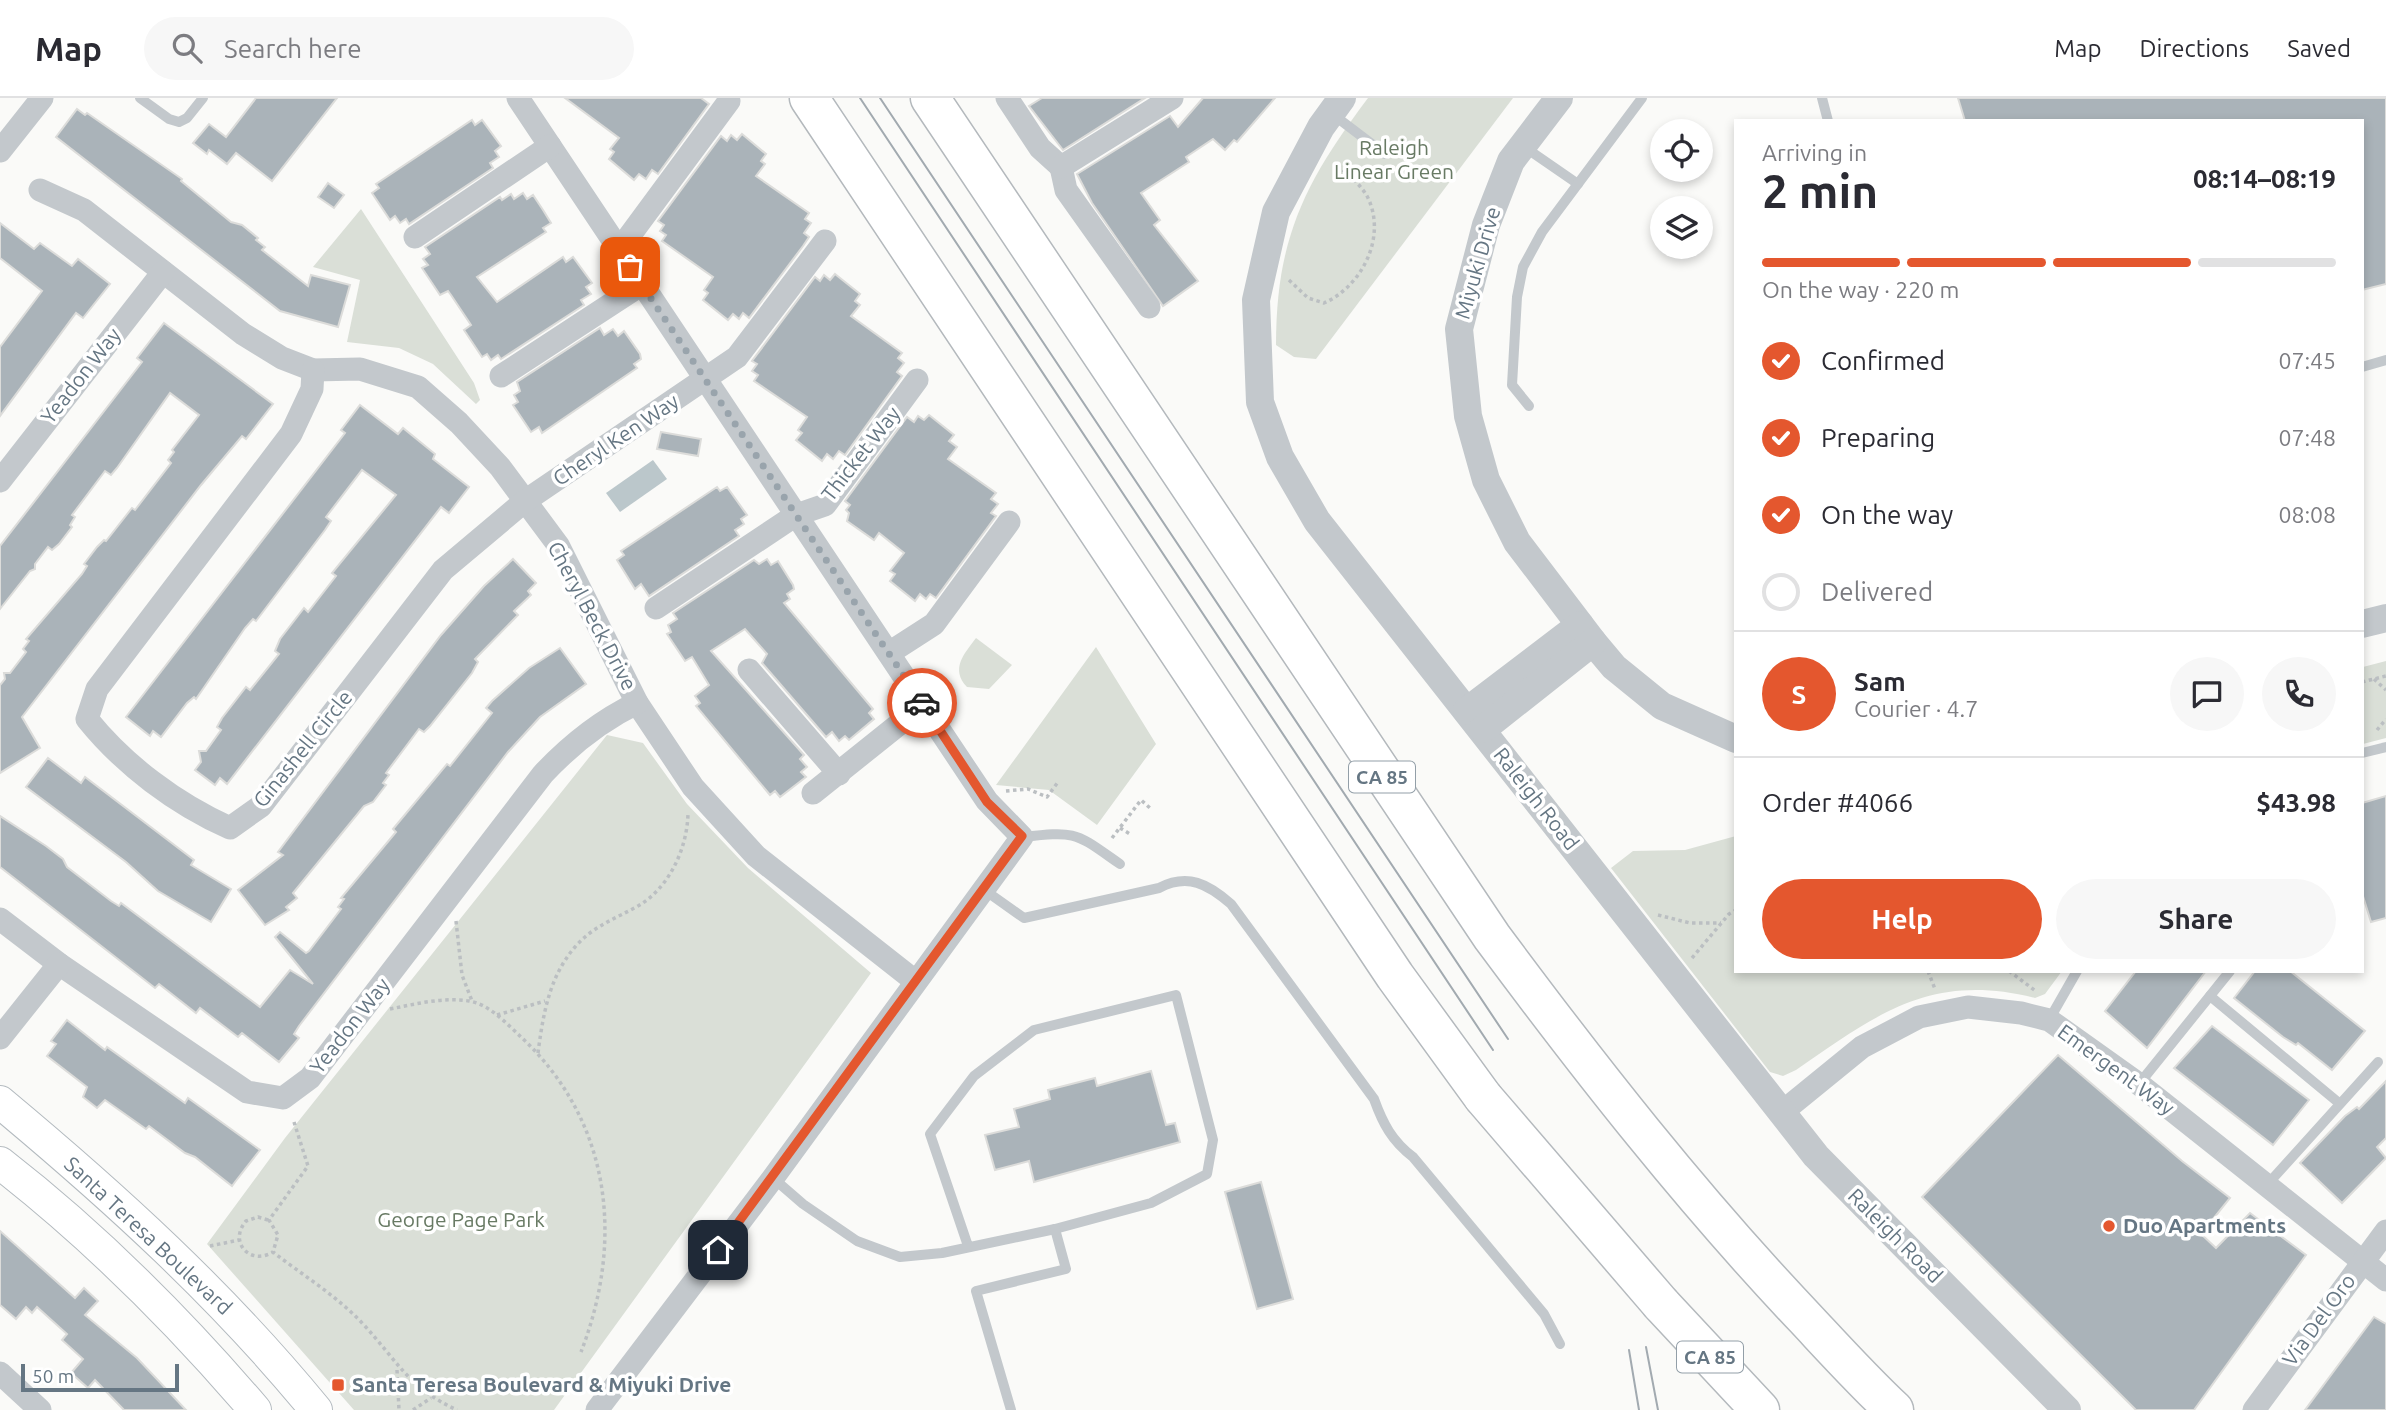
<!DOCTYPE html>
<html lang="en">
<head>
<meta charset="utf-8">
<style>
  :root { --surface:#fff; --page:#f7f7f7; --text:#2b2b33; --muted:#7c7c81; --line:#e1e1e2; --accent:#e4572e }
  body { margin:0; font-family:Ubuntu,sans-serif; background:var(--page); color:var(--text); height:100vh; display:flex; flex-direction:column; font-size:26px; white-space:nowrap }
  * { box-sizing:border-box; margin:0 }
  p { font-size:23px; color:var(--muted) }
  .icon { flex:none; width:38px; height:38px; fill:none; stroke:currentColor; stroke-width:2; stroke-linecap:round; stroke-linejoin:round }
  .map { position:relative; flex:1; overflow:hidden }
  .details { position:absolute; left:1734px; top:21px; width:630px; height:854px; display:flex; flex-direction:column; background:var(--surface); border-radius:0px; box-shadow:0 4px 10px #0003 }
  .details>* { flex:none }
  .controls { position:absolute; left:1650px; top:21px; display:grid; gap:14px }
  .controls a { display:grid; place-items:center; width:63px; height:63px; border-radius:50%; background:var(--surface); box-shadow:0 4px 10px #0003; font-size:35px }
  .scale { position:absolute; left:21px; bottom:18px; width:158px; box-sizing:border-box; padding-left:7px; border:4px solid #657683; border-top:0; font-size:19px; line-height:24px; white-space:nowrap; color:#657683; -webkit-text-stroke:5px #fff; paint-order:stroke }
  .pin { position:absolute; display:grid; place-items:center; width:60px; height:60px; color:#fff; margin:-30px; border-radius:14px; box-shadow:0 4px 10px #0006 }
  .courier { position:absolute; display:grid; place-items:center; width:70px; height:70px; margin:-35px; border:5px solid #e4572e; border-radius:50%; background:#fff; color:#222; box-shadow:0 2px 9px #0007 }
  .summary em { font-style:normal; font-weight:700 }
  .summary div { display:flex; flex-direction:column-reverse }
  .summary { display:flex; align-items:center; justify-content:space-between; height:119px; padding:0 28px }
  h1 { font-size:46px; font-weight:700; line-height:52px }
  .bar { display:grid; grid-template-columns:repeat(4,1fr); gap:10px 7px; align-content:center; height:84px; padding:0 28px }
  .bar i { height:9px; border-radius:5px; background:var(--line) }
  .bar .current { background:var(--accent) }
  .bar p { grid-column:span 4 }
  .line { display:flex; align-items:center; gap:18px; padding:0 28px; border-top:2px solid var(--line) }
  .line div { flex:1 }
  .round { display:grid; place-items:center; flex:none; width:74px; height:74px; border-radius:37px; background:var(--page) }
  ol { padding:0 28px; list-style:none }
  li { display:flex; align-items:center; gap:21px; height:77px }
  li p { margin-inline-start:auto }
  li .icon { padding:7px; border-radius:50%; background:var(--accent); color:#fff; stroke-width:4 }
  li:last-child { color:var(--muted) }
  li i { width:38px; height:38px; border:4px solid var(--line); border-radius:50% }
  .action { display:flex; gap:14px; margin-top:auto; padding:14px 28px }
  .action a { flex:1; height:80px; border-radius:42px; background:var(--accent); color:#fff; font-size:28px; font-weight:700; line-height:80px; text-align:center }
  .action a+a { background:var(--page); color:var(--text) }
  header { display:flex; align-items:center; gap:42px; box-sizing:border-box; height:98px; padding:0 35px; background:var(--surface); border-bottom:2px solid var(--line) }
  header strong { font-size:33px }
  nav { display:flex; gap:38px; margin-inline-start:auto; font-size:24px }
  .search { width:490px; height:63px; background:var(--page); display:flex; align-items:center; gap:18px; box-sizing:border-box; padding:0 24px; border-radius:38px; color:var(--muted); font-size:26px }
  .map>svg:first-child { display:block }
  .green { fill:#dadfd7 }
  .water { fill:#bbc7cb }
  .building { fill:#aab3b9; stroke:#dcdcda; stroke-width:2 }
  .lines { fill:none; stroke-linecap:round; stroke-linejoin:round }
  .secondary-casing { stroke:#b3babf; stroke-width:34 }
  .motorway-casing { stroke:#b4b9bd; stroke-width:41 }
  .path { stroke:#bbbfc2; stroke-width:3.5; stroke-dasharray:3.5 3.5; stroke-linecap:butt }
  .service { stroke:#c3c8cc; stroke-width:10 }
  .minor { stroke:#c3c8cc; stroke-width:23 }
  .tertiary { stroke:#c3c8cc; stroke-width:28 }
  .secondary { stroke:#fff; stroke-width:32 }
  .motorway { stroke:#fff; stroke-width:38 }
  .tram { stroke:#a2aab0; stroke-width:2 }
  .motorway-bridge-casing { stroke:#b4b9bd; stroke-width:41; stroke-linecap:butt }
  .motorway-bridge { stroke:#fff; stroke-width:38 }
  .done { stroke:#99a4ac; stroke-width:7; stroke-dasharray:0 12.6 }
  .route { stroke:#e4572e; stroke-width:9 }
  .poi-dot { fill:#e4572e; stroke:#fff; stroke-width:2.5 }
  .labels { text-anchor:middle; stroke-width:7; stroke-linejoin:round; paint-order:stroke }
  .shield { fill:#fff; stroke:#939fa8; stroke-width:2 }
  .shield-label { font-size:19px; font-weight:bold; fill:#657683 }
  .park-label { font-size:21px; fill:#687a64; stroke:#fff }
  .street-label { font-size:21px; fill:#657683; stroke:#fff }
  .poi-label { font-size:21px; font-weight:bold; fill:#657683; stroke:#fff; text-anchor:start }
</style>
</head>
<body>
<header>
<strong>Map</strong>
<div class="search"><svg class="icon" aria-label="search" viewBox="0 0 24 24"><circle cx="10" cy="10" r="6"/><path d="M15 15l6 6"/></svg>Search here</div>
<nav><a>Map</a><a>Directions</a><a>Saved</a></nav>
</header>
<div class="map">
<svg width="2386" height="1312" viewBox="0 0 2386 1312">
  <rect width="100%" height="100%" fill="#fafaf8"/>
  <g class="green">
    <path d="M1368,0H1513L1316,261L1294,259L1276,247C1276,140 1305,84 1368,0Z"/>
    <polygon points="361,111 474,285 480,302 476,306 433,266 399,250 347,244 360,182 313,169"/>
    <path d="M976,540L1012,567L989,591L967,589C950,571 964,556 976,540Z"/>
    <polygon points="1096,549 1156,646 1097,727 1049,692 996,687"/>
    <polygon points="2386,563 2386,640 2363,646 2363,569"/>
    <polygon points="607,637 643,645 687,706 748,770 871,875 554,1312 354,1312 207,1146 285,1040"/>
    <path d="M1736,738V873H2062L2045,896L2035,900C1931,874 1877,916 1796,972L1783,978L1770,974L1611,770L1633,753L1685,752Z"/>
  </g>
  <polygon class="water" points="653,362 667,381 620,414 606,395"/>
  <g class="building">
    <polygon points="256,0 337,0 272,83 236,55 227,66 209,52 207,56 193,45 209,26 226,39"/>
    <polygon points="565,0 701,0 709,6 658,76 652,72 646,81 639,76 634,82 609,61 614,54 610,51 619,40"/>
    <polygon points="1042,0 1145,0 1063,52 1029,8"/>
    <polygon points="1203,0 1275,0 1237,44 1234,42 1225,52 1213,41 1186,59 1189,64 1141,95 1160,122 1154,127 1198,183 1163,208 1092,105 1077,76 1170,18 1178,29"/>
    <polygon points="1958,0 2386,0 2386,186 2362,192 2362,23 1965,23"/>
    <polygon points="77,11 85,17 87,15 182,81 181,83 231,124 242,127 258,140 256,142 265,149 262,152 308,188 311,177 350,187 338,229 280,213 56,39"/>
    <polygon points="472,22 475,27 482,22 501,48 495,53 499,59 490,65 493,70 409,126 406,121 400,125 395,118 390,122 372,95 379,90 376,86"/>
    <polygon points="742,36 766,56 761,63 765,66 756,78 809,115 805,121 811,125 804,135 809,139 803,148 749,220 743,215 739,221 733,216 728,222 703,202 708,195 704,192 713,179 662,143 666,137 660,133 664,127 658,123 721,38 727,43 731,37 737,42"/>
    <polygon points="328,85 344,97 334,110 318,99"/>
    <polygon points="523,95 527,101 533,97 543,112 551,125 543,130 546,134 477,179 497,204 563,159 566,164 573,159 592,185 586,189 591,196 581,202 584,207 501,261 498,257 491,262 487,256 482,259 464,232 471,227 451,197 448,193 440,197 422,170 428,167 423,161 430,156 425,149 500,99 502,102 511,96 514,101"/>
    <polygon points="0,125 34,151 40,145 72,168 78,161 110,186 83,220 76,215 0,318 0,249 42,193 0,160"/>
    <polygon points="835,176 860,196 855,203 860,207 851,218 902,255 898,260 904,265 897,274 902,278 845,357 839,353 833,361 827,356 822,363 796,342 802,335 798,332 807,319 754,283 758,277 752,273 757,266 752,263 815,179 820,183 824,177 830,182"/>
    <polygon points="164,225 273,306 246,341 242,338 201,387 22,619 40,650 0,675 0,587 5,581 4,575 10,575 26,554 23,551 29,543 26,541 82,476 87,468 84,466 97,449 104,442 106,443 132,410 135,412 171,365 168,362 174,354 172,352 199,317 170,295 117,370 111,377 105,373 72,417 75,419 70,427 72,429 59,446 52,452 48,449 35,466 35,471 30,473 0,511 0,448 142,264 137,260"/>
    <polygon points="600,230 604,237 613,231 618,238 624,233 640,256 641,261 634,266 637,270 542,335 539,329 531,334 513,307 518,304 514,297 520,293 517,284"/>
    <polygon points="360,307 398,336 403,330 435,356 433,361 469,389 449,415 441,409 227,686 220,680 215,687 195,672 201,664 199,653 206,653 221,632 217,629 222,620 246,589 250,592 279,556 275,553 280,541 304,510 308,514 336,478 332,475 396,397 362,372 326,419 331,423 325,432 256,523 253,521 245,530 196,601 194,599 187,605 161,639 153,633 150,638 126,619 345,335 341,332"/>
    <polygon points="929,317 954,337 949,343 957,349 948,361 996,395 991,401 998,406 991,415 996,418 936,500 930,496 926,501 920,496 915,503 890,483 895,476 890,473 904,455 879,435 874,442 847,423 849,415 846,412 850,407 845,403 907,319 914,324 918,318 924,322"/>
    <polygon points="661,334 701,341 698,358 657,351"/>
    <polygon points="717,389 720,393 727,389 747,417 741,421 744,426 735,432 739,438 649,498 641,486 635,491 617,462 624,457 621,453"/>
    <polygon points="513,461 536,485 528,493 531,497 514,513 518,517 475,561 478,564 472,575 430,628 424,634 419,631 386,675 389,677 383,685 386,687 373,704 364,708 293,795 297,800 286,809 289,812 265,827 238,792 283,757 278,754 441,537 484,488"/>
    <polygon points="767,461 771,467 778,463 793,487 794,491 787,496 790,501 784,505 873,611 869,615 874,621 849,642 845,638 839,643 832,634 826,639 762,565 767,556 745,531 711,553 804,657 800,661 807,669 801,674 806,679 780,699 775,693 770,697 696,608 700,605 695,598 709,587 692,559 685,563 667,536 671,534 668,527 677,521 673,515 754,462 759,466"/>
    <polygon points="560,550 586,586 540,619 508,654 299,928 294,936 299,940 279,964 242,935 238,939 200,910 196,915 159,886 155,890 0,769 0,718 46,748 63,761 67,769 111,803 119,808 121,805 260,909 290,872 313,886 275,839 280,834 306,855 309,853 341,811 338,809 344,801 341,800 396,734 393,731 447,666 450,668 492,615 486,610 492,603 529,570"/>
    <polygon points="48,660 81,685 85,679 194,762 191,767 231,791 211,824 158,793 126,764 26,689"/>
    <polygon points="2386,698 2386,820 2371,824 2362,795 2362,705"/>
    <polygon points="2136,873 2206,873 2147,950 2105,913"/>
    <polygon points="2255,873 2290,873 2365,933 2332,972 2298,945 2296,947 2283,939 2234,900"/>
    <polygon points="67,922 105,952 107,949 185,1005 188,1000 260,1052 235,1084 232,1088 195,1059 185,1055 149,1028 146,1031 105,1002 97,1010 83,999 87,989 47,958 56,946 51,943"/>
    <polygon points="2212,928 2309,1002 2273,1047 2174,970"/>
    <polygon points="2058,957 2182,1063 2230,1100 2201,1136 2216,1150 2250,1115 2306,1157 2194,1312 2136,1312 1922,1099"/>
    <polygon points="1151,973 1166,1027 1175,1025 1180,1044 1034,1084 1029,1063 995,1072 985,1037 1019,1029 1014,1011 1050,1001 1048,992 1095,980 1097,988"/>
    <polygon points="2386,983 2386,1040 2377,1049 2386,1060 2342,1105 2300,1065 2345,1018 2357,1009 2359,1011"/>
    <polygon points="1261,1084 1293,1201 1257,1211 1225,1094"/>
    <polygon points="0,1133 75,1200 84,1190 98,1203 85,1217 137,1260 186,1312 124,1312 95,1282 88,1290 71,1275 83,1261 62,1242 67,1236 37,1209 32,1215 26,1209 16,1221 0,1207"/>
    <polygon points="2374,1219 2386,1226 2386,1312 2305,1312"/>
  </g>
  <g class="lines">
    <defs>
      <g id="secondary">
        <path d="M0,1004C114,1099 222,1197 316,1312"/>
        <path d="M0,1065C94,1138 178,1222 255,1312"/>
      </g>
      <g id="motorway">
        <polyline points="809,0 1395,878 1483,999"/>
        <path d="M930,0L1492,839C1590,971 1692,1101 1805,1220C1834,1251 1863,1283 1894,1312"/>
        <polyline points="1661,1206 1760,1312"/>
      </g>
    </defs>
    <use href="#secondary" class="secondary-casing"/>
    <use href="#motorway" class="motorway-casing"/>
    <g class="path">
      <path d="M1289,182L1308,200L1324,205C1361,189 1387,140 1368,100C1361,86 1346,75 1335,65"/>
      <polyline points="2374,581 2386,592"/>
      <polyline points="2362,584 2386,578"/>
      <polyline points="2377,632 2386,621"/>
      <polyline points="1006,693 1028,691 1047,699 1058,684"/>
      <polyline points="1120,730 1130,736"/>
      <polyline points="1112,740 1141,702 1150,710 1148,712"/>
      <polyline points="1658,817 1690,825 1721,825"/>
      <polyline points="456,823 462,877 472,903"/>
      <polyline points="1692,860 1729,816 1736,812"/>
      <polyline points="1928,873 1935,891"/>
      <polyline points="2009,873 2037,894"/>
      <path d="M390,911C416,906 442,899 469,903C489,906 507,926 521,939C612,1024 624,1143 581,1254"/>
      <polyline points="497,917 545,903"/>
      <path d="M538,955C543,917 549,879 575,849C593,828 615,821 638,808C669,790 687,751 688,716"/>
      <path d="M294,1024L308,1068L269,1122L278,1137L273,1154C301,1176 337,1198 362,1225C397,1262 407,1289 457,1312"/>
      <path d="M268,1122L258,1119L246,1123C228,1144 250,1168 273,1154"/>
      <polyline points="210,1148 239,1142"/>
      <polyline points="397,1272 399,1312"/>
      <polyline points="413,1312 431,1300"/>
    </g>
    <g class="service">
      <polyline points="140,0 169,21 179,24 187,20 203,0"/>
      <polyline points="1822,0 1828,23"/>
      <polyline points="1331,15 1385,56"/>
      <polyline points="1523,48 1578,86"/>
      <polyline points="2362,269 2386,262"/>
      <polyline points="1529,308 1512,287 1517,199 1523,169 1542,134 1642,0"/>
      <polyline points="2362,655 2386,649"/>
      <path d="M1022,739C1078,733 1074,734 1120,766"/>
      <path d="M983,791L1024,820L1159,790C1188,775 1208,786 1231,806L1374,1001C1383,1026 1392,1043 1413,1059L1544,1216L1560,1246"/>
      <polyline points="2210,898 2339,1005"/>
      <polyline points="2049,922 2077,873"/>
      <polyline points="2139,986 2230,873"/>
      <polyline points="773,1080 803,1106 857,1143 900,1159 942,1155 1055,1131 1151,1105 1207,1076 1213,1042 1176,897 1034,932 974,978 930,1036 968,1148"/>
      <polyline points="2266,1088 2378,964"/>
      <polyline points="1011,1312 976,1193 1066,1171 1055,1131"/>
    </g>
    <g class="minor">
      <polyline points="518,0 987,703 1022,739 773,1080 597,1312"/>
      <polyline points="1007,0 1040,50 1061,69"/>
      <polyline points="0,53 42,0"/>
      <polyline points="1061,69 1066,92 1149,209"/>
      <polyline points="1061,69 1172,0"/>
      <polyline points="40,92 84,112 243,236 282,260 313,272 360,271 418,289 459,325 500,369 558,447 637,605 693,689 756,758 915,883"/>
      <polyline points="415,139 550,48"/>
      <polyline points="619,152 729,3"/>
      <path d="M313,272L312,291L291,336L97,591L87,621C124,667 176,706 230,730L261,708L443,472L525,403L737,259L825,143"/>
      <polyline points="501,278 642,186"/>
      <polyline points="0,383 163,174"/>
      <polyline points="656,510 796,417 825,407 917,282"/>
      <polyline points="889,555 934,526 1009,424"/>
      <polyline points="749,572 839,676"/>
      <polyline points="813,695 923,607"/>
      <path d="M0,821L59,866L247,994L283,1000L310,980L543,676C571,646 600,623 637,605"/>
      <polyline points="0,940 59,866"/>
      <polyline points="1781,1015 1862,949 1919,919 1968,909 2021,915 2049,922 2139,986 2386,1182"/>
      <polyline points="0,1275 40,1312"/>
      <polyline points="2254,1312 2386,1133"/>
    </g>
    <g class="tertiary">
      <polyline points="1342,0 1321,29 1276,114 1256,202 1260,304 1280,359 1317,423 1816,1058 2067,1312"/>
      <polyline points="1559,0 1511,63 1486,127 1459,231 1468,318 1486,382 1517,444 1593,544 1614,569 1662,608 1736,641"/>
      <polyline points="2362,526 2386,520"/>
      <polyline points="1467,613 1580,527"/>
      <polyline points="1483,631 1593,544"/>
    </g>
    <use href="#secondary" class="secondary"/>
    <use href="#motorway" class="motorway"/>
    <g class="tram">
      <polyline points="860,0 1493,952"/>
      <polyline points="880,0 1508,941"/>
      <polyline points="1646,1249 1658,1312"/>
      <polyline points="1629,1252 1639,1312"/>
    </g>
    <defs>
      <polyline id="motorway-bridge" points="1483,999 1661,1206"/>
    </defs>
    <use href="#motorway-bridge" class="motorway-bridge-casing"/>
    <use href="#motorway-bridge" class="motorway-bridge"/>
  </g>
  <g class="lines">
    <polyline class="done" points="630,169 922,605"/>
    <polyline class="route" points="718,1152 1022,738 987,704 922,605"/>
  </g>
  <g class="poi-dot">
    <circle cx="2109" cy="1128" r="7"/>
    <rect x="331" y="1280" width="14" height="14" rx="3.5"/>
  </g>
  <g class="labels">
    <g class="shield">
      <rect x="1349" y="663.5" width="66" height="31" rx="5"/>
      <rect x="1677" y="1243.5" width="66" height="31" rx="5"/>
    </g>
    <g class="shield-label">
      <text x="1382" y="686">CA 85</text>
      <text x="1710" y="1266">CA 85</text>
    </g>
    <g class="park-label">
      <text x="1394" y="57">Raleigh<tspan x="1394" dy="24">Linear Green</tspan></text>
      <text x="461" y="1129">George Page Park</text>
    </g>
    <g class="street-label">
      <text transform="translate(1478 165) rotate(-74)" y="7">Miyuki Drive</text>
      <text transform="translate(81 278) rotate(-52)" y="7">Yeadon Way</text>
      <text transform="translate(616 342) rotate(-34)" y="7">Cheryl Ken Way</text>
      <text transform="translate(861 356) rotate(-52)" y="7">Thicket Way</text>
      <text transform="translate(592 518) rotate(62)" y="7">Cheryl Beck Drive</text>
      <text transform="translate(303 651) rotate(-51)" y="7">Ginashell Circle</text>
      <text transform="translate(1536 701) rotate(52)" y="7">Raleigh Road</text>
      <text transform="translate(350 928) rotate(-52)" y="7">Yeadon Way</text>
      <text transform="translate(2116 972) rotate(36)" y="7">Emergent Way</text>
      <text transform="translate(148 1138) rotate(43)" y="7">Santa Teresa Boulevard</text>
      <text transform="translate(1895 1138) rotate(45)" y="7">Raleigh Road</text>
      <text transform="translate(2319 1222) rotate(-54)" y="7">Via Del Oro</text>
    </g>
    <g class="poi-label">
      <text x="2123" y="1135">Duo Apartments</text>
      <text x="352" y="1294">Santa Teresa Boulevard &amp; Miyuki Drive</text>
    </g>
  </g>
</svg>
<div class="controls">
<a><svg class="icon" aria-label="locate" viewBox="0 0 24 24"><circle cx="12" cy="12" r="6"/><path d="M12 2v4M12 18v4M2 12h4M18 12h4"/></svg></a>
<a><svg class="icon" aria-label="layers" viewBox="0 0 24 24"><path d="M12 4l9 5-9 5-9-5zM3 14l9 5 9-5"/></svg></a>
</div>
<div class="scale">50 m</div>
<div class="pin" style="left:630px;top:169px;background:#ea580c"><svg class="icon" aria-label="bag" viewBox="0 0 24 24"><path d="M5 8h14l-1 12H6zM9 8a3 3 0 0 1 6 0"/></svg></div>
<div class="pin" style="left:718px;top:1152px;background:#1f2937"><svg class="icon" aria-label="home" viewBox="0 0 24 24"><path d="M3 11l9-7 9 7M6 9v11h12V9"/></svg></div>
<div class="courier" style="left:922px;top:605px"><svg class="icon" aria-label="car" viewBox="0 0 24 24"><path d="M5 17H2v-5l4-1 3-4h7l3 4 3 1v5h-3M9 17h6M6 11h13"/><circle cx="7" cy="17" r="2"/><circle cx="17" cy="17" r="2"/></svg></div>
<section class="details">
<div class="summary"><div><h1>2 min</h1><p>Arriving in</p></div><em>08:14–08:19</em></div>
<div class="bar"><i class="current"></i><i class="current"></i><i class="current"></i><i></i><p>On the way · 220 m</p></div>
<ol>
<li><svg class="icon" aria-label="check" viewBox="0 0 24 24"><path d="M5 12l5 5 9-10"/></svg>Confirmed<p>07:45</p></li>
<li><svg class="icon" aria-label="check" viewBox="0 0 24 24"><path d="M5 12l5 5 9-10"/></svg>Preparing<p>07:48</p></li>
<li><svg class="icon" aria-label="check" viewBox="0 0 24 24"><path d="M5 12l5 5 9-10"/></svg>On the way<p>08:08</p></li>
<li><i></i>Delivered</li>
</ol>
<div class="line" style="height:126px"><b class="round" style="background:var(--accent);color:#fff">S</b><div><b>Sam</b><p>Courier · 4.7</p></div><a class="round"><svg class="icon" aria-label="chat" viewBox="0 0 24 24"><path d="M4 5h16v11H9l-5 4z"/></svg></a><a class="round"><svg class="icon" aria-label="phone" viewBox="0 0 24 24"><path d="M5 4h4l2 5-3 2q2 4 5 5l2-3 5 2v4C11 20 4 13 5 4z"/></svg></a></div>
<div class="line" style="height:91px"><div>Order #4066</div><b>$43.98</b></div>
<div class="action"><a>Help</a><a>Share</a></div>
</section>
</div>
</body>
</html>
